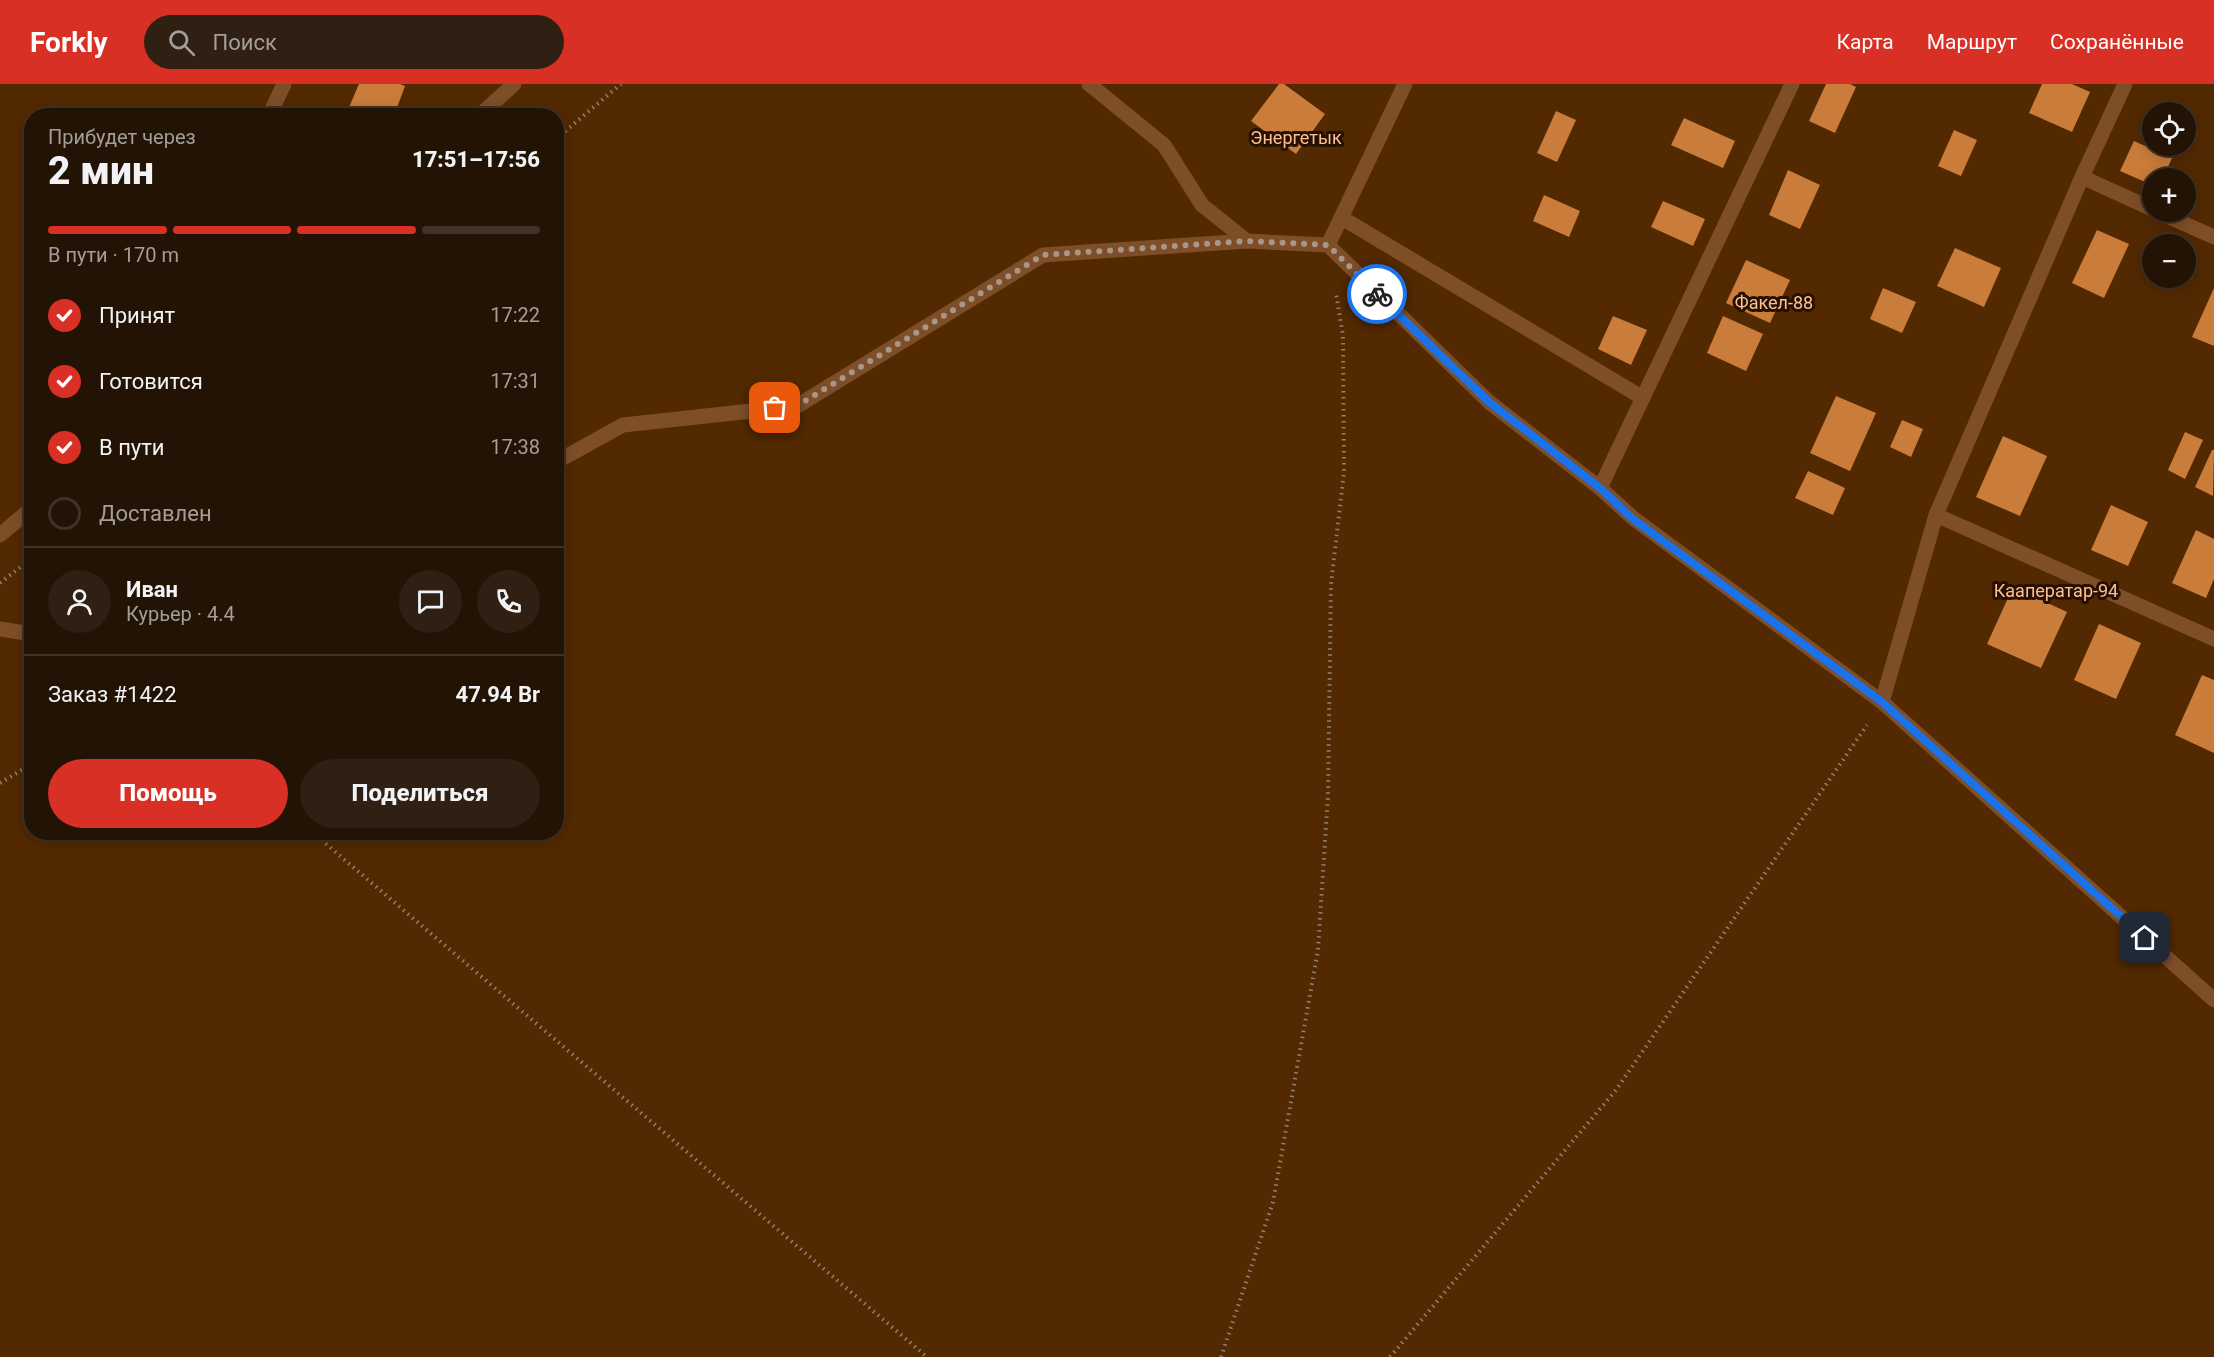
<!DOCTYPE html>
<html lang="ru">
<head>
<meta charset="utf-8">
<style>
  :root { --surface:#231305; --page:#2f2013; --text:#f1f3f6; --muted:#a39e9a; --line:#403227; --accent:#d93025 }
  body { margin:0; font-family:Roboto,sans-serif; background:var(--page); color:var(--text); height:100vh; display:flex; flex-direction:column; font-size:22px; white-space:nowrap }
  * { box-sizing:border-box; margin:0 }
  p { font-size:20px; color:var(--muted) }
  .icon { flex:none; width:33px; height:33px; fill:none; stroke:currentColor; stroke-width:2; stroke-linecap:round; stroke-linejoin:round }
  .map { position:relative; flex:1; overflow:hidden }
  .drawer { position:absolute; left:24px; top:24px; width:540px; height:732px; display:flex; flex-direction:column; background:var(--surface); border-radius:24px; box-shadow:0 3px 15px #0003,0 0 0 2px var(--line) }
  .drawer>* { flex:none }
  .tools { position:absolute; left:2142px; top:18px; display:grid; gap:12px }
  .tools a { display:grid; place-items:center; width:54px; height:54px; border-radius:50%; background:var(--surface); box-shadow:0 3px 15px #0003,0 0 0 2px var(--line); font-size:30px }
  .pin { position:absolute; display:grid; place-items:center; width:51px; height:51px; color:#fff; margin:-26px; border-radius:12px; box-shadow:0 3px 9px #0006 }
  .courier { position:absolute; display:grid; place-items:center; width:60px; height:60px; margin:-30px; border:4px solid #1a73e8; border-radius:50%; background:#fff; color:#222; box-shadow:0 2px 8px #0007 }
  .headline em { font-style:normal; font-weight:800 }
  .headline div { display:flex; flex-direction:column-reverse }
  .headline { display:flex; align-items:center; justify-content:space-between; height:102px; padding:0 24px }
  h1 { font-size:39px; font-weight:800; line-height:45px }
  .bar { display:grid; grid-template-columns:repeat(4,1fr); gap:9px 6px; align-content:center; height:72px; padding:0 24px }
  .bar i { height:8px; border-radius:4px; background:var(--line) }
  .bar .selected { background:var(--accent) }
  .bar p { grid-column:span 4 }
  .line { display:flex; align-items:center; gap:15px; padding:0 24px; border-top:2px solid var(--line) }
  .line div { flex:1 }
  .round { display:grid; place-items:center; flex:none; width:63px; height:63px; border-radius:32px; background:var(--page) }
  ol { padding:0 24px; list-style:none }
  li { display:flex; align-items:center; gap:18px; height:66px }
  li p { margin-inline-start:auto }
  li .icon { padding:6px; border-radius:50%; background:var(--accent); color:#fff; stroke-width:4 }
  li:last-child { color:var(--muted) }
  li i { width:33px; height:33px; border:3px solid var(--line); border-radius:50% }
  .cta { display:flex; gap:12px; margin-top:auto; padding:12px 24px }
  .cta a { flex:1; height:69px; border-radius:36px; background:var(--accent); color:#fff; font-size:24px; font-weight:800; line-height:69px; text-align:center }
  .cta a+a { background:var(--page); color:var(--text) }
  header { display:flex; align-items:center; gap:36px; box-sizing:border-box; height:84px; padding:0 30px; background:var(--accent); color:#fff }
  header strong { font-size:28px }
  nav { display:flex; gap:33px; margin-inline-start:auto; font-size:21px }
  .search { width:420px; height:54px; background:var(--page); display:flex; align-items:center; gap:15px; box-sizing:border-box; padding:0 21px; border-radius:33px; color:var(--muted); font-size:22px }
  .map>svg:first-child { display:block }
  .green { fill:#522901; fill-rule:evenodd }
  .building { fill:#ca7c3a }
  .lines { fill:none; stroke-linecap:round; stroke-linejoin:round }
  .path { stroke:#938072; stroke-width:4; stroke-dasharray:1.5 4.5; stroke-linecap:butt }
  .minor { stroke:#7e4e28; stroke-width:15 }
  .done { stroke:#a89688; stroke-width:6; stroke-dasharray:0 10.8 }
  .route { stroke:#1a73e8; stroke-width:8 }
  .labels { text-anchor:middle; stroke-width:6; stroke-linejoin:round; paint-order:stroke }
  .park-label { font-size:18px; fill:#fec092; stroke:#251001 }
</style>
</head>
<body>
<header>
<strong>Forkly</strong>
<div class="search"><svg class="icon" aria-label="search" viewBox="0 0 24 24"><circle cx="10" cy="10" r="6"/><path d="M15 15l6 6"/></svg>Поиск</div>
<nav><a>Карта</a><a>Маршрут</a><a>Сохранённые</a></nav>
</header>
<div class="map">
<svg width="2214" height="1273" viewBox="0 0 2214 1273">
  <rect width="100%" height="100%" fill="#2f1907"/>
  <path class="green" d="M0,0H2214V1273H0ZM2152,28H2186V62H2152ZM32,32H556V748H32ZM2152,94H2186V128H2152ZM2152,160H2186V194H2152Z"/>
  <g class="building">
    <polygon points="359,0 400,0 405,2 394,32 355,32 347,28"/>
    <polygon points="1279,0 1284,0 1325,30 1296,70 1251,37"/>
    <polygon points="1826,0 1850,0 1856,3 1835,49 1809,37"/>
    <polygon points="2042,0 2072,0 2090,8 2072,48 2029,29"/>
    <polygon points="1556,27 1576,36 1557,78 1537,69"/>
    <polygon points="1684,34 1735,57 1723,84 1671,61"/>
    <polygon points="1954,46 1977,56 1961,92 1938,82"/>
    <polygon points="2134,57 2172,74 2163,94 2152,94 2152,101 2120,87"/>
    <polygon points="1788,86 1820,101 1800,145 1769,131"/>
    <polygon points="1544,111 1580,127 1569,153 1533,137"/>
    <polygon points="1663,117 1705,135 1693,162 1651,143"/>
    <polygon points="2097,146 2129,160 2104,214 2072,199"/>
    <polygon points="1955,164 2001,184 1984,223 1937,202"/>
    <polygon points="1746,176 1790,196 1770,239 1726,219"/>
    <polygon points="1883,204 1916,218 1902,249 1870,235"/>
    <polygon points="2214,204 2214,262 2192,253"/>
    <polygon points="1613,232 1647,246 1631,281 1598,265"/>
    <polygon points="1723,232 1763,250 1746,287 1707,269"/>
    <polygon points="1836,312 1876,329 1850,387 1810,369"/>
    <polygon points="1902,336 1923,345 1911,373 1890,363"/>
    <polygon points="2185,348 2203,356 2185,395 2168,386"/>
    <polygon points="2003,352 2047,372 2020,432 1976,413"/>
    <polygon points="2212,366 2214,366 2213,412 2195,403"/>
    <polygon points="1808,387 1845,404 1833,431 1795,414"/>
    <polygon points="2111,421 2148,438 2128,482 2091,466"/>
    <polygon points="2196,446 2214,455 2214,495 2206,514 2172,499"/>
    <polygon points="2013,503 2067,528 2041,584 1987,560"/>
    <polygon points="2099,540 2141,559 2116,615 2074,596"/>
    <polygon points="2202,591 2214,596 2214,669 2175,651"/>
  </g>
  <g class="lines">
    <g class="path">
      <polyline points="556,55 621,0"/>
      <polyline points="0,499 32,474"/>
      <polyline points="0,699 32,680"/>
      <polyline points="312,748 927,1273"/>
      <polyline points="1221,1273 1273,1118 1318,866 1328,711 1331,500 1344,388 1343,252 1336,209"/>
      <polyline points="1390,1273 1616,1006 1867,641"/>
    </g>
    <g class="minor">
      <polyline points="1089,0 1164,61 1202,121 1247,157 1328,161 1489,318 1600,404 1633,434 1882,618 2214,916"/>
      <polyline points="269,32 284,0"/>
      <polyline points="479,32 514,0"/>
      <polyline points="2082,93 2152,125"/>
      <polyline points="2158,128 2214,153"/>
      <polyline points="1342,134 1643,314"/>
      <polyline points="1328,161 1405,0"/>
      <polyline points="556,378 623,341 797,322 1043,171 1247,157"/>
      <polyline points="1600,404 1792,0"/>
      <polyline points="1936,431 2214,555"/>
      <polyline points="0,451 32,424"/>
      <polyline points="0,545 32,550"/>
      <polyline points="1882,618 1936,431 2082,93 2125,0"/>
    </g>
  </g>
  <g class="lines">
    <polyline class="done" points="775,324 797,322 1043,171 1247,157 1328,161 1377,210"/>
    <polyline class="route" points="1377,210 1489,318 1600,404 1633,435 1882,618 2145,854"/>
  </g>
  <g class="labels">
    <g class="park-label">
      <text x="1296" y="60">Энергетык</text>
      <text x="1774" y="225">Факел-88</text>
      <text x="2056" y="513">Кааператар-94</text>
    </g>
  </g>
</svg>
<div class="tools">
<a><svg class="icon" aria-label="locate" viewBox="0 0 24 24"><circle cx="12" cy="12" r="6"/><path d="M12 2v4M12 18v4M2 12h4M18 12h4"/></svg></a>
<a>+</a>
<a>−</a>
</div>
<div class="pin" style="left:775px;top:324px;background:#ea580c"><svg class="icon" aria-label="bag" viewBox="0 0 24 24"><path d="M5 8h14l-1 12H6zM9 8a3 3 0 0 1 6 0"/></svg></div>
<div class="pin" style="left:2145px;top:854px;background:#1f2937"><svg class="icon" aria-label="home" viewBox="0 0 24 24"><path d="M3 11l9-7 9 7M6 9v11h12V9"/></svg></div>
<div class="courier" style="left:1377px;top:210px"><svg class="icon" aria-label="bike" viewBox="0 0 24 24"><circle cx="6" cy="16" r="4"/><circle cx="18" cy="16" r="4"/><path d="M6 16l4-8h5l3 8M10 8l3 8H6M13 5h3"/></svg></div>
<section class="drawer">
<div class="headline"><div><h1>2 мин</h1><p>Прибудет через</p></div><em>17:51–17:56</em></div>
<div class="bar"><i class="selected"></i><i class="selected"></i><i class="selected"></i><i></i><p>В пути · 170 m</p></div>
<ol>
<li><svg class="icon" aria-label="check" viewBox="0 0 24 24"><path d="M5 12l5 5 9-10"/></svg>Принят<p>17:22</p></li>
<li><svg class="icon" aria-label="check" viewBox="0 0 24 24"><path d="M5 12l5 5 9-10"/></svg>Готовится<p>17:31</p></li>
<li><svg class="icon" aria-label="check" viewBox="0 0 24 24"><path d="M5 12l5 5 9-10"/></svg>В пути<p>17:38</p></li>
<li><i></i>Доставлен</li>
</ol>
<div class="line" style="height:108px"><a class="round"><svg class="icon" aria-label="person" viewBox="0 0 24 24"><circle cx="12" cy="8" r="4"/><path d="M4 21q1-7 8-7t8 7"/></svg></a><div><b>Иван</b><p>Курьер · 4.4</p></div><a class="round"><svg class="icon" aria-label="chat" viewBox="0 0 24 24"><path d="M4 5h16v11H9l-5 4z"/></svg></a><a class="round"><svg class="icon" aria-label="phone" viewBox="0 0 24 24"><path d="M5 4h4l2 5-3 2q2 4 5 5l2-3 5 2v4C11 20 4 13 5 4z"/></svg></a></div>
<div class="line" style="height:78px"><div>Заказ #1422</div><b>47.94 Br</b></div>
<div class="cta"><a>Помощь</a><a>Поделиться</a></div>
</section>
</div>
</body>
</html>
